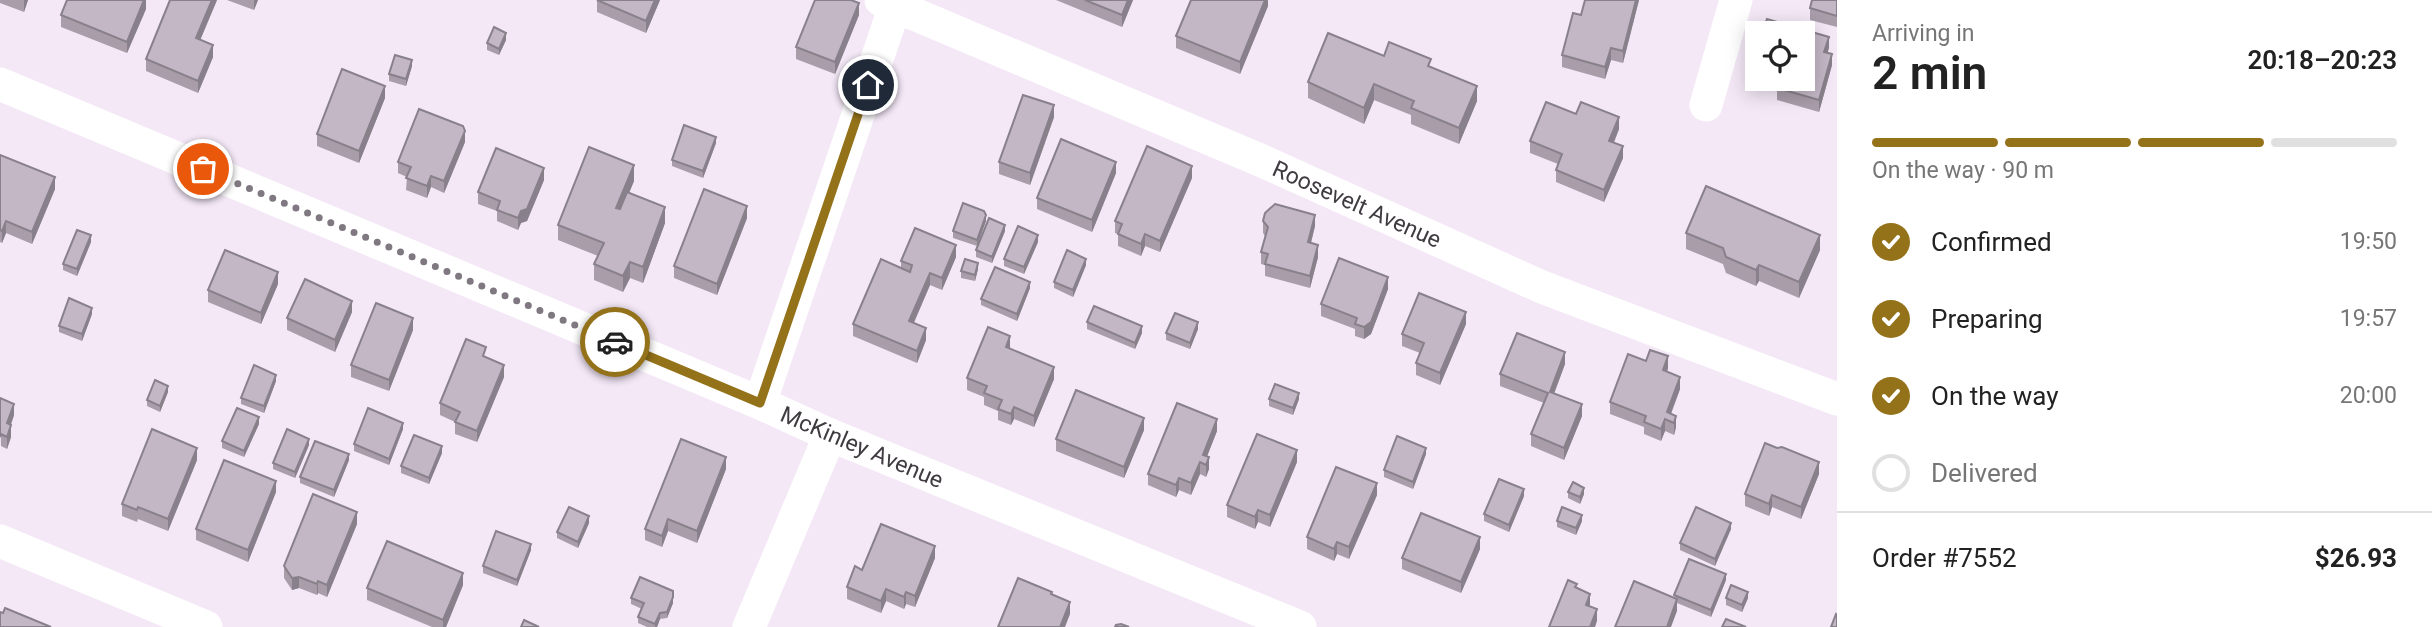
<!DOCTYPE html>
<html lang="en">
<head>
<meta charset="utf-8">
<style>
  :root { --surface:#fff; --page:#f6f6f6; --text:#222; --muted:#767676; --line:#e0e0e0; --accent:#94721a }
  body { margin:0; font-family:Roboto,sans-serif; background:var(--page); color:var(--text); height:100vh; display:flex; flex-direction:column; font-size:26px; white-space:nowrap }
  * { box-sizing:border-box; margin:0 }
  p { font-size:23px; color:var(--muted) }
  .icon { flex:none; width:38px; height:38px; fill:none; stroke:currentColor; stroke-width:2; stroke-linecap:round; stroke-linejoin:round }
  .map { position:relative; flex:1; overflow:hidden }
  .side { display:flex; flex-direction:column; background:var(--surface); width:595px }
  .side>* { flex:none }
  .controls { position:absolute; left:1745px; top:21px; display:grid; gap:14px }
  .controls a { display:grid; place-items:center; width:70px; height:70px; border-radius:0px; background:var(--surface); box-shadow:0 4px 18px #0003; font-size:35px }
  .pin { position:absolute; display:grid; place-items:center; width:60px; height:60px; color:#fff; margin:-30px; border:4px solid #fff; border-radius:50%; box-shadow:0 2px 7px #0007 }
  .courier { position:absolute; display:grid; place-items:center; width:70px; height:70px; margin:-35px; border:5px solid #94721a; border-radius:50%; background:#fff; color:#222; box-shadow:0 2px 9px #0007 }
  .headline em { font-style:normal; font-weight:600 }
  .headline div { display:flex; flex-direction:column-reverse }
  .headline { display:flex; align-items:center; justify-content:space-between; height:119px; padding:0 35px }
  h1 { font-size:46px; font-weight:600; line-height:52px }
  .bar { display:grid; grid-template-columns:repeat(4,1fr); gap:10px 7px; align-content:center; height:84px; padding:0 35px }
  .bar i { height:9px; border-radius:5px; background:var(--line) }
  .bar .selected { background:var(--accent) }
  .bar p { grid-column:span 4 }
  .line { display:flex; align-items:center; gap:18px; padding:0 35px; border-top:2px solid var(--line) }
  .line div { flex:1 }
  ol { padding:0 35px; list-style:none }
  li { display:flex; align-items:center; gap:21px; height:77px }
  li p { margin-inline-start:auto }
  li .icon { padding:7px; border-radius:50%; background:var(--accent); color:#fff; stroke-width:4 }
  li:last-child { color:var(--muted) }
  li i { width:38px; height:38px; border:4px solid var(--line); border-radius:50% }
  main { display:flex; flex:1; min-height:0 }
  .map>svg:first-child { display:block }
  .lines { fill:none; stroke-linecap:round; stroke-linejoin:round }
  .minor { stroke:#fff; stroke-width:33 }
  .wall { fill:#a89da9 }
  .shaded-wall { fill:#88808a }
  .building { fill:#c3b7c5; stroke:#88808a; stroke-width:2 }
  .done { stroke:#7f7881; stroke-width:7; stroke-dasharray:0 12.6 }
  .route { stroke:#94721a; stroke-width:9 }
  .labels { text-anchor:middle; stroke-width:7; stroke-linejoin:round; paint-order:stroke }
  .street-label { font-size:23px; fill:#403b41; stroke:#fff }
</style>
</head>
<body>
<main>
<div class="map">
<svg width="1837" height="627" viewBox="0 0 1837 627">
  <rect width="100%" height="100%" fill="#f4e8f7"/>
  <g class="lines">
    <g class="minor">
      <polyline points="881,0 1260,160 1542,287 1837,399"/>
      <polyline points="0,84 760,403 830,435 1300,627"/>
      <polyline points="1706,105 1736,0"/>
      <polyline points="760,403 895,6"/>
      <polyline points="0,541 206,627"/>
      <polyline points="749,627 830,435"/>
    </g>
  </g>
  <g class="wall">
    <polygon points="0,0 28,0 24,12 0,3"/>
    <polygon points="146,0 146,9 127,53 61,27 61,15"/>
    <polygon points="217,0 200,40 213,57 198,93 146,71 146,59"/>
    <polygon points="227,0 258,0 254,10"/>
    <polygon points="597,0 660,0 646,33 597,12"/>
    <polygon points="1056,0 1133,0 1122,27"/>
    <polygon points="1268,0 1268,6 1240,74 1176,48 1176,36"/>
    <polygon points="1639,0 1623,63 1611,60 1605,79 1562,67 1562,55 1581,15"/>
    <polygon points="1837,0 1837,27 1810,20 1810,8"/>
    <polygon points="859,15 835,74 796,59 796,47"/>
    <polygon points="1767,19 1829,37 1828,52 1832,54 1832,65 1819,112 1777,100 1777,88 1779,79 1802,79 1802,33 1763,33"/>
    <polygon points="506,40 499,55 487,50 487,43"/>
    <polygon points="1384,56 1431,67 1477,101 1459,144 1411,124 1411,115 1374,100 1364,124 1308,98 1308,82"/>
    <polygon points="412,66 406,86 389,81 389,74"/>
    <polygon points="385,98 359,163 317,146 317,134"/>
    <polygon points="1576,114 1619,129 1614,143 1623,158 1604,202 1556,182 1556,170 1558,164 1530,153 1530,141"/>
    <polygon points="1054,117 1030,185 999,174 999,162"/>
    <polygon points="465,142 444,193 431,187 427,198 406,190 407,177 398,173 398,162"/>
    <polygon points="716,143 703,178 672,166 672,160"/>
    <polygon points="0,155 55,189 32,244 6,233 2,243 0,242"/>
    <polygon points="1116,173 1092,232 1037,209 1037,198"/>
    <polygon points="1192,178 1160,252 1145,246 1141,256 1118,246 1118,234 1115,233 1115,221"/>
    <polygon points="544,180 527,221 521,223 518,230 497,221 497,211 478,204 478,192"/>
    <polygon points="634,181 629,193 665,223 643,283 630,278 623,292 594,280 594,264 598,256 558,240 558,225"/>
    <polygon points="747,218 717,295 674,278 674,266"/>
    <polygon points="986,221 977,246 953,238 953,231"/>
    <polygon points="1263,221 1315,226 1311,243 1318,257 1310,288 1265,276 1265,265 1261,264 1261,252 1265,236 1263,233"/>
    <polygon points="1005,231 992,263 976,257 976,250"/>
    <polygon points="1686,233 1820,250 1799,298 1759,281 1756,286 1726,273 1723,264 1686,249"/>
    <polygon points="91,242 77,276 63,270 63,264"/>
    <polygon points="1038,242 1024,274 1004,266 1004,259"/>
    <polygon points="956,257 942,290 930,285 914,323 926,340 917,363 853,336 853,324 901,268 901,261"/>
    <polygon points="1086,265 1073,297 1054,288 1054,282"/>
    <polygon points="978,269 975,281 961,278 961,271"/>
    <polygon points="278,284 261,324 208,302 208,290"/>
    <polygon points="1030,288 1017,321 981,305 981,299"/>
    <polygon points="1388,289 1371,334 1364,339 1355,336 1355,329 1321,316 1321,304"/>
    <polygon points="352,312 335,352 287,330 287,318"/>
    <polygon points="92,314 82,341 59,332 59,326"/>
    <polygon points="1087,322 1142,333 1135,349 1087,329"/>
    <polygon points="1466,324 1440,385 1416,375 1416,363 1420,353 1402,346 1402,334"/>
    <polygon points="1198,329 1190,349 1166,340 1166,333"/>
    <polygon points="413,330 389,391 351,377 351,365"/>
    <polygon points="1010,348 1010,349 1054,379 1034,427 1014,419 1011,425 998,420 998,411 984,405 984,397 967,390 967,378"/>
    <polygon points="486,358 504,377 477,442 455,434 455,422 440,415 440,403"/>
    <polygon points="1646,361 1668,368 1667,372 1680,389 1671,414 1676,427 1674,435 1665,431 1661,441 1644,434 1644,427 1610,414 1610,402"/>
    <polygon points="1565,364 1554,394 1582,416 1564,460 1531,446 1531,434 1544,403 1500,386 1500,374"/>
    <polygon points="276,381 264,413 241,404 241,398"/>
    <polygon points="168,392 160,412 147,406 147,400"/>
    <polygon points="0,398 14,415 11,425 11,437 7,449 1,446"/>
    <polygon points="1269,399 1299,399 1293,415 1269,406"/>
    <polygon points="259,424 244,457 222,448 222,441"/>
    <polygon points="403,429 389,465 354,451 354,444"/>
    <polygon points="1144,430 1124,478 1056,451 1056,439"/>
    <polygon points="1217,431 1207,456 1209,469 1206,477 1200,474 1191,495 1179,490 1176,497 1148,485 1148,474"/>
    <polygon points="309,445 295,478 273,469 273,463"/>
    <polygon points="1777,448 1819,474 1801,519 1772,507 1769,516 1745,506 1745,494"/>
    <polygon points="442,453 429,484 401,473 401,466"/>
    <polygon points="1426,454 1413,489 1384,477 1384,470"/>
    <polygon points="197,460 168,531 138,519 137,522 122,516 122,504"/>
    <polygon points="349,460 334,497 300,483 300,477"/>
    <polygon points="1297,462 1270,527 1258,522 1255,529 1227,517 1227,505"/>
    <polygon points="726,469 697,543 668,531 662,547 645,540 645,529"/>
    <polygon points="276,492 248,562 196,540 196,529"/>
    <polygon points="1568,492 1584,494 1580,504 1568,498"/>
    <polygon points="1377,495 1349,559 1337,554 1334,561 1307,549 1307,537"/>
    <polygon points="1524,496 1509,532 1484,521 1484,514"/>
    <polygon points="1557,521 1582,521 1576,535 1557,527"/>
    <polygon points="589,523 578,548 557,538 557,532"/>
    <polygon points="357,524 327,597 318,593 317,595 299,588 292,590 284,578 284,566"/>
    <polygon points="1731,529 1715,566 1680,550 1680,543"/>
    <polygon points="1480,549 1461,593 1402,569 1402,558"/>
    <polygon points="531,550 517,586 483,573 483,566"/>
    <polygon points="935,558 915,607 906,604 904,609 886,601 881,613 847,599 847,587 862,570"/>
    <polygon points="1726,580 1711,617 1677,603 1677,611 1674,595"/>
    <polygon points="463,585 446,627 432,627 367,600 367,588"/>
    <polygon points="631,598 673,603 667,618 660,619 657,627 647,627 638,623 638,617 642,609 631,604"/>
    <polygon points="1726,598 1748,598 1742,612 1726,605"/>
  </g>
  <g class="shaded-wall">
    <polygon points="24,0 28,0 24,12"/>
    <polygon points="144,0 146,0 146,9 127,53 127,42"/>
    <polygon points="212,0 217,0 196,50 196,38"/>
    <polygon points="254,0 258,0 254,10"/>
    <polygon points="655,0 660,0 646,33 646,21"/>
    <polygon points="1128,0 1133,0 1122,27 1122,15"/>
    <polygon points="1265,0 1268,0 1268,6 1240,74 1240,62"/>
    <polygon points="1636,0 1639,0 1623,63 1623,51"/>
    <polygon points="859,3 859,15 835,74 835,62"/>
    <polygon points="506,33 506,40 499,55 499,49"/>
    <polygon points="1829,37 1829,48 1824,64 1824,52"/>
    <polygon points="213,45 213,57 198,93 198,81"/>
    <polygon points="1611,48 1611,60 1605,79 1605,67"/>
    <polygon points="1832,54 1832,65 1819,112 1819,100"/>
    <polygon points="412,60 412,66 406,86 406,79"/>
    <polygon points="1374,84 1374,100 1364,124 1364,108"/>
    <polygon points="385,86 385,98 359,163 359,151"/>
    <polygon points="1477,86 1477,101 1459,144 1459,128"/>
    <polygon points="1054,105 1054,117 1030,185 1030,173"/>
    <polygon points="1619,117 1619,129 1609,153 1609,141"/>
    <polygon points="465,131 465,142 444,193 444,181"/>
    <polygon points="716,137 716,143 703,178 703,171"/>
    <polygon points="1623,146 1623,158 1604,202 1604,190"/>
    <polygon points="1116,162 1116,173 1092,232 1092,220"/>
    <polygon points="634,165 634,181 616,224 616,208"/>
    <polygon points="1192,166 1192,178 1160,252 1160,241"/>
    <polygon points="544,168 544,180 527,221 521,223 518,230 518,218 521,211"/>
    <polygon points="431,176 431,187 427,198 427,186"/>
    <polygon points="55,177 55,189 32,244 32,232"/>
    <polygon points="747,206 747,218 717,295 717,284"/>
    <polygon points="665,207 665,223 643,283 643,267"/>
    <polygon points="986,215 986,221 977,246 977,240"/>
    <polygon points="1315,215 1315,226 1308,254 1308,242"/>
    <polygon points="6,221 6,233 2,243 2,231"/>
    <polygon points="1005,225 1005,231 992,263 992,257"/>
    <polygon points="1145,234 1145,246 1141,256 1141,244"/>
    <polygon points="91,235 91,242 77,276 77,269"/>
    <polygon points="1038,235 1038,242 1024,274 1024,267"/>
    <polygon points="1820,235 1820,250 1799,298 1799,282"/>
    <polygon points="956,245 956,257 942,290 942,278"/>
    <polygon points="1318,245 1318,257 1310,288 1310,276"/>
    <polygon points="1086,259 1086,265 1073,297 1073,290"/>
    <polygon points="630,262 630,278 623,292 623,276"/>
    <polygon points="978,263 978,269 975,281 975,275"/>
    <polygon points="1759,265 1759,281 1756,286 1756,270"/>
    <polygon points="278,272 278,284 261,324 261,313"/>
    <polygon points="930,273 930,285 909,333 909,321"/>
    <polygon points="1388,277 1388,289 1371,334 1364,339 1364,327"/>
    <polygon points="1030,282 1030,288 1017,321 1017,314"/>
    <polygon points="352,301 352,312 335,352 335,340"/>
    <polygon points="92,308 92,314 82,341 82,334"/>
    <polygon points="1466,312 1466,324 1440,385 1440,373"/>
    <polygon points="413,318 413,330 389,391 389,380"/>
    <polygon points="1198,322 1198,329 1190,349 1190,343"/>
    <polygon points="1142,326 1142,333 1135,349 1135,343"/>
    <polygon points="926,328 926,340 917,363 917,351"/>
    <polygon points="1010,336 1010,348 1006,359 1006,347"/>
    <polygon points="1565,352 1565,364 1550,404 1550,392"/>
    <polygon points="1668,356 1668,368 1663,382 1663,370"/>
    <polygon points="504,365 504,377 477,442 477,431"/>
    <polygon points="1054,367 1054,379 1034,427 1034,416"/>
    <polygon points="276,375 276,381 264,413 264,406"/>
    <polygon points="1680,377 1680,389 1668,421 1667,412"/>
    <polygon points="168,386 168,392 160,412 160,406"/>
    <polygon points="1299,393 1299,399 1293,415 1293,408"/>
    <polygon points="14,404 14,415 7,435 7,423"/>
    <polygon points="1582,404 1582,416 1564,460 1564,448"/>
    <polygon points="1014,407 1014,419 1011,425 1011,414"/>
    <polygon points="1676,416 1676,427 1674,435 1674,423"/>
    <polygon points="259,417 259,424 244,457 244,451"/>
    <polygon points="1144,418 1144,430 1124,478 1124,467"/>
    <polygon points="1217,419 1217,431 1204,464 1203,455"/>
    <polygon points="1665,419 1665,431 1661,441 1661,429"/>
    <polygon points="403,423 403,429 389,465 389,459"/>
    <polygon points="11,425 11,437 7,449 7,437"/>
    <polygon points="309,439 309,445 295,478 295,472"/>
    <polygon points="442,446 442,453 429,484 429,478"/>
    <polygon points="197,448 197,460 168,531 168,519"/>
    <polygon points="1426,448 1426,454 1413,489 1413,482"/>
    <polygon points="1297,450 1297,462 1270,527 1270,515"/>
    <polygon points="349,454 349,460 334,497 334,490"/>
    <polygon points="726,457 726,469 697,543 697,531"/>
    <polygon points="1209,457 1209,469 1206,477 1206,465"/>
    <polygon points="1200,462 1200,474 1191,495 1191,483"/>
    <polygon points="1819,462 1819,474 1801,519 1801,507"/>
    <polygon points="1179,478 1179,490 1176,497 1176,485"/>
    <polygon points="276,481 276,492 248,562 248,550"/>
    <polygon points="1377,483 1377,495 1349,559 1349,547"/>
    <polygon points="1584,488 1584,494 1580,504 1580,497"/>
    <polygon points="1524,489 1524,496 1509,532 1509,525"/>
    <polygon points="1772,495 1772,507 1769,516 1769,504"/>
    <polygon points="1258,510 1258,522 1255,529 1255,517"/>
    <polygon points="357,512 357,524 327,597 327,585"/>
    <polygon points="1582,515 1582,521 1576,535 1576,528"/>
    <polygon points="589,516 589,523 578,548 578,542"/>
    <polygon points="668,519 668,531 662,547 662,536"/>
    <polygon points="1731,523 1731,529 1715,566 1715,559"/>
    <polygon points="1480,537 1480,549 1461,593 1461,582"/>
    <polygon points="1337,542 1337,554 1334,561 1334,549"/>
    <polygon points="531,544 531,550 517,586 517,580"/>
    <polygon points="935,546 935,558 915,607 915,596"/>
    <polygon points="463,573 463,585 446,627 443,627 443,620"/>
    <polygon points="1726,574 1726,580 1711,617 1711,610"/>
    <polygon points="299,577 299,588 292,590 292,578"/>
    <polygon points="318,581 318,593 317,595 317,584"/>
    <polygon points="886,589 886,601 881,613 881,601"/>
    <polygon points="906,592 906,604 904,609 904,597"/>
    <polygon points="1748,592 1748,598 1742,612 1742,605"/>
    <polygon points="1590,594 1590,605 1586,617 1586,605"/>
    <polygon points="673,597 673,603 667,618 667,612"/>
    <polygon points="1677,599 1677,611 1671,627 1667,627"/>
    <polygon points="1070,602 1070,614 1065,627 1060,627"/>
    <polygon points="1597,609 1597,621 1595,627 1590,627"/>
    <polygon points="660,613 660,619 657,627 655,627 655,624"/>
  </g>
  <g class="building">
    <polygon points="67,0 144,0 127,42 61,15"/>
    <polygon points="170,0 212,0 196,38 213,45 198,81 146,59"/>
    <polygon points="597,0 655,0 646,21"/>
    <polygon points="815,0 851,0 859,3 835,62 796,47"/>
    <polygon points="1085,0 1128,0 1122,15"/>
    <polygon points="1191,0 1265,0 1240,62 1176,36"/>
    <polygon points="1585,0 1636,0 1623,51 1611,48 1605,67 1562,55 1573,13 1581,15"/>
    <polygon points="1812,0 1837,0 1837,16 1810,8"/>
    <polygon points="1767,19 1829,37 1824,52 1832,54 1819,100 1777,88 1779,79 1802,79 1802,33 1771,33 1771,32 1763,30"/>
    <polygon points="494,27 506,33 499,49 487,43"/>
    <polygon points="1328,33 1384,56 1389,42 1431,59 1428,66 1477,86 1459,128 1411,108 1414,101 1374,84 1364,108 1308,82"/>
    <polygon points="395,55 412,60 406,79 389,74"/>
    <polygon points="342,69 385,86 359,151 317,134"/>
    <polygon points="1023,95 1054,105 1030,173 999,162"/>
    <polygon points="1546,102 1576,114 1581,102 1619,117 1609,141 1623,146 1604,190 1556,170 1562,154 1530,141"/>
    <polygon points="419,109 463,126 465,131 444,181 431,176 427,186 406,178 411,167 398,162"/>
    <polygon points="684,125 716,137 703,171 672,160"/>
    <polygon points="1061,139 1116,162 1092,220 1037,198"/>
    <polygon points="1147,146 1192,166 1160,241 1145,234 1141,244 1118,234 1122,224 1115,221"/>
    <polygon points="589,147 634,165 616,208 620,209 627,192 665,207 643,267 630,262 623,276 594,264 604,243 558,225"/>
    <polygon points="496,148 544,168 527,209 521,211 518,218 497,210 500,201 478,192"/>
    <polygon points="0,155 55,177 32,232 6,221 2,231 0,230"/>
    <polygon points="1706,186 1820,235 1799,282 1759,265 1756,270 1726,257 1723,248 1686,233"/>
    <polygon points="704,189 747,206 717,284 674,266"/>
    <polygon points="963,203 984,211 986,215 977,240 953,231"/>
    <polygon points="1275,204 1315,215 1308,242 1318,245 1310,276 1265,264 1268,254 1261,252 1268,227 1263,221 1265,213"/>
    <polygon points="989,218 1005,225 992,257 976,250"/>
    <polygon points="1018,226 1038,235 1024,267 1004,259"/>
    <polygon points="915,228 956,245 942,278 930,273 909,321 926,328 917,351 853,324 881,259 910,272 912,265 901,261"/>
    <polygon points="77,230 91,235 77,269 63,264"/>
    <polygon points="225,250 278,272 261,313 208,290"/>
    <polygon points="1067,250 1086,259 1073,290 1054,282"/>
    <polygon points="1339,258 1388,277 1371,322 1364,327 1355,324 1357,318 1321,304"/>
    <polygon points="965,259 978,263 975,275 961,271"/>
    <polygon points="995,267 1030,282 1017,314 981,299"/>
    <polygon points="305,279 352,301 335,340 287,318"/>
    <polygon points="1419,293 1466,312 1440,373 1416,363 1424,343 1402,334"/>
    <polygon points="69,298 92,308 82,334 59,326"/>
    <polygon points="376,303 413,318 389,380 351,365"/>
    <polygon points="1094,306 1142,326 1135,343 1087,322"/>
    <polygon points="1175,313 1198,322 1190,343 1166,333"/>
    <polygon points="988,327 1010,336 1006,347 1054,367 1034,416 1014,407 1011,414 998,409 1002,400 984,393 987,386 967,378"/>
    <polygon points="1517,333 1565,352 1550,392 1582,404 1564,448 1531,434 1548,393 1500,374"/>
    <polygon points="466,339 486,347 483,356 504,365 477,431 455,422 460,412 440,403"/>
    <polygon points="1650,350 1668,356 1663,370 1680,377 1667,412 1676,416 1674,423 1665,419 1661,429 1644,422 1646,416 1610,402 1628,354 1646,361"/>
    <polygon points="254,365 276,375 264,406 241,398"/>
    <polygon points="155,380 168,386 160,406 147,400"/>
    <polygon points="1275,384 1299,393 1293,408 1269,399"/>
    <polygon points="1076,390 1144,418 1124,467 1056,439"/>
    <polygon points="0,398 14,404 7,423 11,425 7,437 1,434 0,437"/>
    <polygon points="1177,403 1217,419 1203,455 1209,457 1206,465 1200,462 1191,483 1179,478 1176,485 1148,474"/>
    <polygon points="237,408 259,417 244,451 222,441"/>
    <polygon points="368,408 403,423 389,459 354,444"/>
    <polygon points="152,429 197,448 168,519 138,507 137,510 122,504"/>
    <polygon points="287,429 309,439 295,472 273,463"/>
    <polygon points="1257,434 1297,450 1270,515 1258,510 1255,517 1227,505"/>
    <polygon points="414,435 442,446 429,478 401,466"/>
    <polygon points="1397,436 1426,448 1413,482 1384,470"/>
    <polygon points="681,439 726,457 697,531 668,519 662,536 645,529"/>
    <polygon points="315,441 349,454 334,490 300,477"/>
    <polygon points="1765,443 1777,448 1782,447 1819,462 1801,507 1772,495 1769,504 1745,494"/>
    <polygon points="224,460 276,481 248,550 196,529"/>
    <polygon points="1336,467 1377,483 1349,547 1337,542 1334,549 1307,537"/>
    <polygon points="1499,479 1524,489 1509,525 1484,514"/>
    <polygon points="1573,482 1584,488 1580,497 1568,492"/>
    <polygon points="313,494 357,512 327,585 318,581 317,584 299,577 292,578 284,566"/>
    <polygon points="569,507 589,516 578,542 557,532"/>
    <polygon points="1562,507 1582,515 1576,528 1557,521"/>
    <polygon points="1696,507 1731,523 1715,559 1680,543"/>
    <polygon points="1421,513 1480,537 1461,582 1402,558"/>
    <polygon points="881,524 935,546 915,596 906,592 904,597 886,589 881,601 847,587 855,566 862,570"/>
    <polygon points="496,531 531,544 517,580 483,566"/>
    <polygon points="387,541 463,573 443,620 367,588"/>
    <polygon points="1689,559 1726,574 1711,610 1674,595"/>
    <polygon points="640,577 673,591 673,597 667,612 660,613 655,624 638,617 644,603 631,598"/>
    <polygon points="1018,578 1052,592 1051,594 1070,602 1060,627 998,627"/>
    <polygon points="1568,580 1577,584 1575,587 1590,594 1586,605 1597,609 1590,627 1549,627"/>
    <polygon points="1634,581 1677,599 1667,627 1615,627"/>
    <polygon points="1731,585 1748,592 1742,605 1726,598"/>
    <polygon points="5,608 51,627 0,627 0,612 3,613"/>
    <polygon points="1836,614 1837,615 1837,627 1831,627"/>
    <polygon points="1726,619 1746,627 1722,627"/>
    <polygon points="524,620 539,627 521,627"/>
    <polygon points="1121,624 1129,627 1115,627 1116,625"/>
  </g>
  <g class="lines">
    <polyline class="done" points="203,169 615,342"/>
    <polyline class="route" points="615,342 760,403 868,85"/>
  </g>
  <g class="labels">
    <g class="street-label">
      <text transform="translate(1357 204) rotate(24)" y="8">Roosevelt Avenue</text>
      <text transform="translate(862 447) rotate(23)" y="8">McKinley Avenue</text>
    </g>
  </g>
</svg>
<div class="controls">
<a><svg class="icon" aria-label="locate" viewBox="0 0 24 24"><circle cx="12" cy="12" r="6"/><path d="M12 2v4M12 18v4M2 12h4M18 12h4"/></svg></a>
</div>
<div class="pin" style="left:203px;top:169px;background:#ea580c"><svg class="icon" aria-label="bag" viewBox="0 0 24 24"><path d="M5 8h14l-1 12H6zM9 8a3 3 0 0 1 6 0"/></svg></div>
<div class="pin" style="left:868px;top:85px;background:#1f2937"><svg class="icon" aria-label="home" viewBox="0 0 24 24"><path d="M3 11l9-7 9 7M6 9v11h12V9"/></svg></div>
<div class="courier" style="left:615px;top:342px"><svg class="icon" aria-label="car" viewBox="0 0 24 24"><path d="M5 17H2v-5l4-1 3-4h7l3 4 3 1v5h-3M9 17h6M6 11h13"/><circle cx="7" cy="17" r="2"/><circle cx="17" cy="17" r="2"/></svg></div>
</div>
<section class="side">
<div class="headline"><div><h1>2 min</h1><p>Arriving in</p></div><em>20:18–20:23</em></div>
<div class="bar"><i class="selected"></i><i class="selected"></i><i class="selected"></i><i></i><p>On the way · 90 m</p></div>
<ol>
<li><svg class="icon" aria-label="check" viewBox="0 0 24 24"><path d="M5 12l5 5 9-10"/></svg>Confirmed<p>19:50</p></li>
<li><svg class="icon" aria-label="check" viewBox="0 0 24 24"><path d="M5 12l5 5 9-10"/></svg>Preparing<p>19:57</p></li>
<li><svg class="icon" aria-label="check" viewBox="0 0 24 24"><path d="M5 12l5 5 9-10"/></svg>On the way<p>20:00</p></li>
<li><i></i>Delivered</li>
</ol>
<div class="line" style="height:91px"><div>Order #7552</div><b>$26.93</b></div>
</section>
</main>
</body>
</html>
